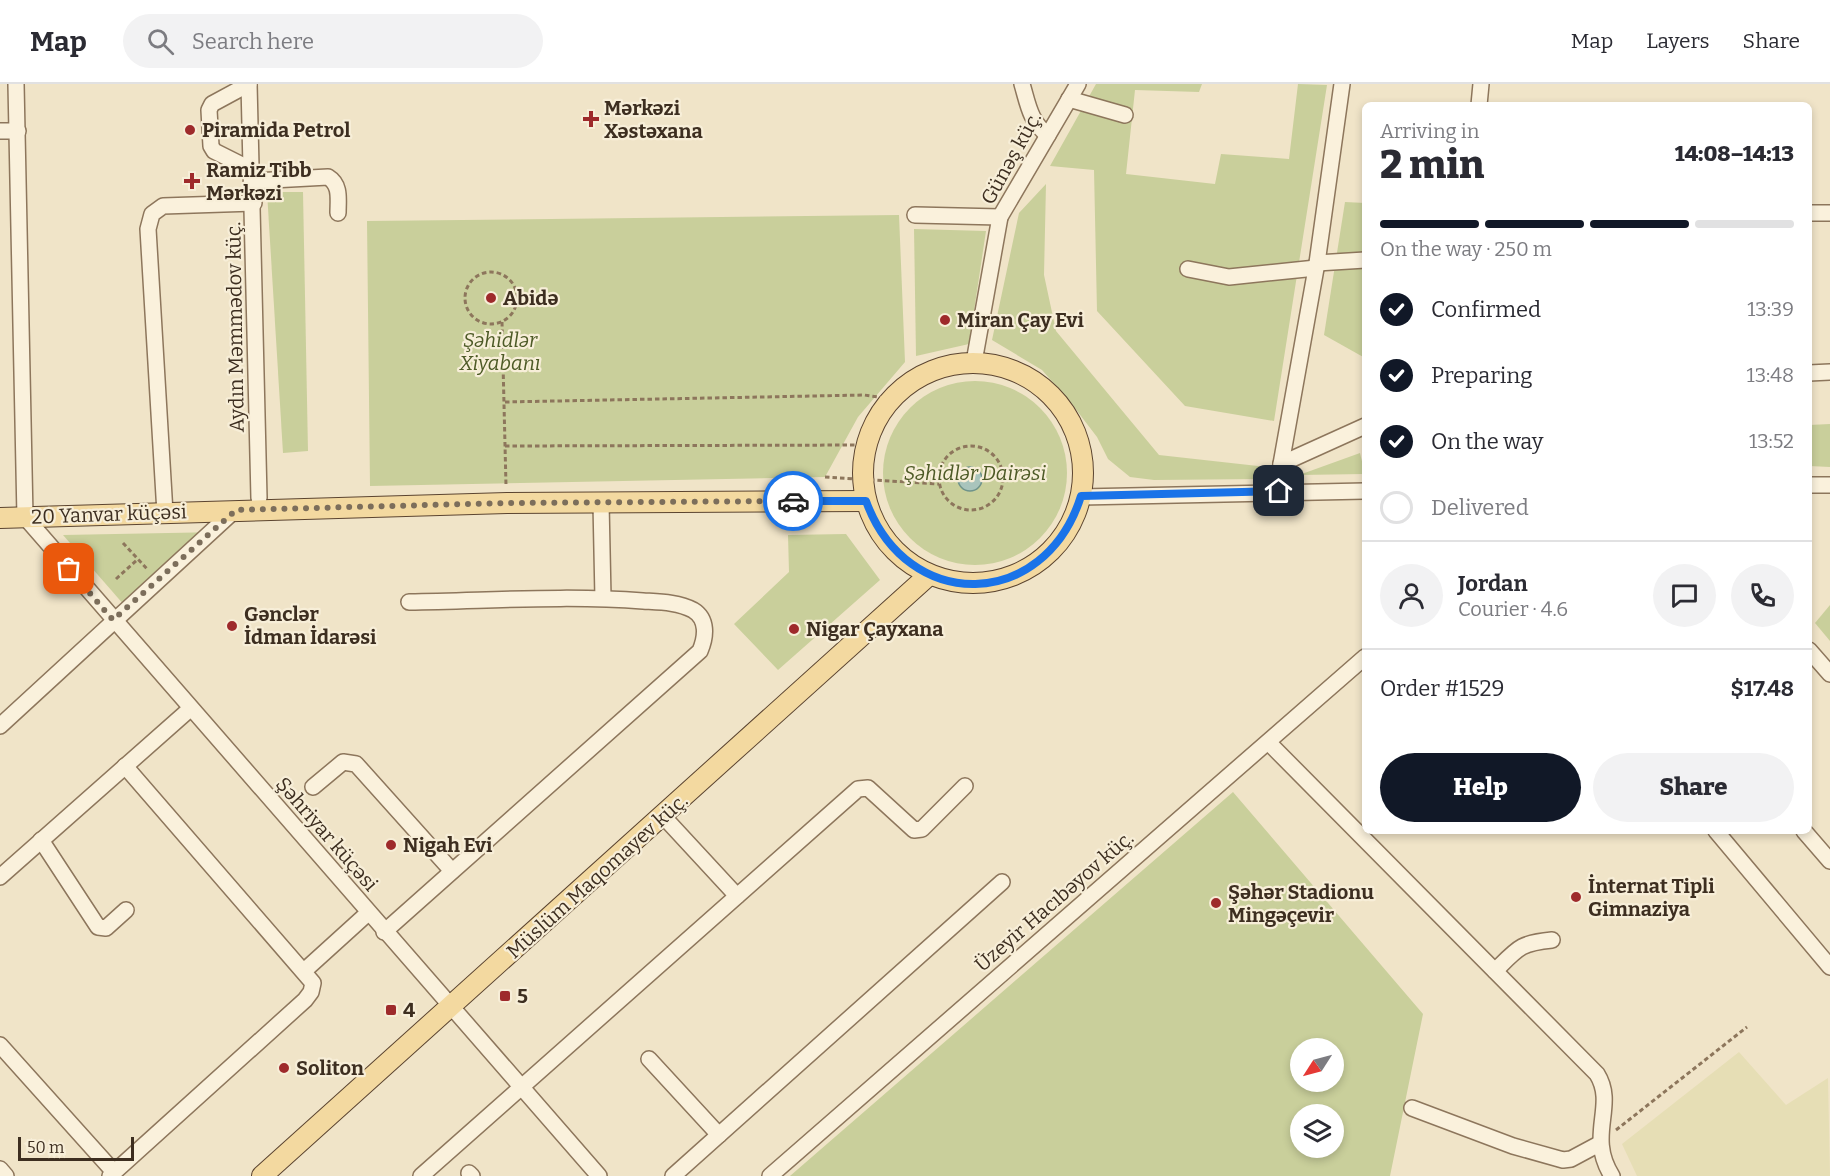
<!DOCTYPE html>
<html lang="en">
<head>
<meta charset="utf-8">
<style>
  :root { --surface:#fff; --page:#f2f2f3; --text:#2b2b33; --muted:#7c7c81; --line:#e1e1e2; --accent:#111827 }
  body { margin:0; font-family:Bitter,serif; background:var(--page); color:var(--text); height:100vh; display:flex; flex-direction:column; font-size:22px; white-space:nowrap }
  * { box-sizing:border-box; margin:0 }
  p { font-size:20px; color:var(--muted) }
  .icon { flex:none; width:33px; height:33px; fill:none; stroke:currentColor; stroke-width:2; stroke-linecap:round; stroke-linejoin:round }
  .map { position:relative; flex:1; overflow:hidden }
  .drawer { position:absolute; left:1362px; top:18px; width:450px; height:732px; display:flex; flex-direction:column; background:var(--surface); border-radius:9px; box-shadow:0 3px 9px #0003 }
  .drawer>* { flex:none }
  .needle { width:39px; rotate:234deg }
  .fabs { position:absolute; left:1290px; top:954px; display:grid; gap:12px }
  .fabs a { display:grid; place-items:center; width:54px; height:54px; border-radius:50%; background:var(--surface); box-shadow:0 3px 9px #0003; font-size:30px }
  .scale { position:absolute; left:18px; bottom:15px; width:116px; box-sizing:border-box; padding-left:6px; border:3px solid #3d2e20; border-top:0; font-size:16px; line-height:21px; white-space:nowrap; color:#3d2e20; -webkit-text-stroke:4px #f7eed8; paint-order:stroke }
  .pin { position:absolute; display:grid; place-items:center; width:51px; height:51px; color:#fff; margin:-26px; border-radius:12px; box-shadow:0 3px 9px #0006 }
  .courier { position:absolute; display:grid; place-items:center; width:60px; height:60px; margin:-30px; border:4px solid #1a73e8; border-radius:50%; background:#fff; color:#222; box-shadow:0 2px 8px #0007 }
  .overview em { font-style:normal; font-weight:800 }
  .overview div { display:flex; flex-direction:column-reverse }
  .overview { display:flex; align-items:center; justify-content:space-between; height:102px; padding:0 18px }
  h1 { font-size:39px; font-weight:800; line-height:45px }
  .bar { display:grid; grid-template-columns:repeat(4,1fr); gap:9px 6px; align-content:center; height:72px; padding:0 18px }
  .bar i { height:8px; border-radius:4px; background:var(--line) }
  .bar .current { background:var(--accent) }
  .bar p { grid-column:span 4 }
  .line { display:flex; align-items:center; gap:15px; padding:0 18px; border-top:2px solid var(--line) }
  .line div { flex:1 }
  .round { display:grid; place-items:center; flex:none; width:63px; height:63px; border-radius:32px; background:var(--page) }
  ol { padding:0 18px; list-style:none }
  li { display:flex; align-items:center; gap:18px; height:66px }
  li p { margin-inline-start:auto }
  li .icon { padding:6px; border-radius:50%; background:var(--accent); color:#fff; stroke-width:4 }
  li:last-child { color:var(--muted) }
  li i { width:33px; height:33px; border:3px solid var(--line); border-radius:50% }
  .cta { display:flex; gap:12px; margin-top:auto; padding:12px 18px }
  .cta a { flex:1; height:69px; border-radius:36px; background:var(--accent); color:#fff; font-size:24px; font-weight:800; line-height:69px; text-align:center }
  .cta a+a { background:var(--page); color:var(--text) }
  header { display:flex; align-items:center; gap:36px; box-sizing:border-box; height:84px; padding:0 30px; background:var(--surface); border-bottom:2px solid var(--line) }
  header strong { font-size:28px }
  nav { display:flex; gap:33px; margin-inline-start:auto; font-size:21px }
  .search { width:420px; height:54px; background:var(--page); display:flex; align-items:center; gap:15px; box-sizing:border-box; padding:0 21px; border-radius:33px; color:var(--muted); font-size:22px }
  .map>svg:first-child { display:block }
  .farmland { fill:#e6deb5 }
  .green { fill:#c9cf9b; fill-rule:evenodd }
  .water { fill:#a9c4bc; stroke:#6f938a; stroke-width:1.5 }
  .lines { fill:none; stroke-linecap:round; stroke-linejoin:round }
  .minor-casing { stroke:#8d765c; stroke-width:18 }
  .major-casing { stroke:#5b4430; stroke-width:22 }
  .path { stroke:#8d765c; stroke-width:3; stroke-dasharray:4.5 3; stroke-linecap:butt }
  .minor { stroke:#faf1dc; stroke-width:15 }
  .major { stroke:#f3d9a0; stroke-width:20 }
  .done { stroke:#7c6e5b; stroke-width:6; stroke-dasharray:0 10.8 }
  .route { stroke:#1a73e8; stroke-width:8 }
  .poi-dot { fill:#9e2a2b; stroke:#f7eed8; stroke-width:2 }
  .labels { text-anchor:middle; stroke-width:4.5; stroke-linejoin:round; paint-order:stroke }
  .poi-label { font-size:20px; font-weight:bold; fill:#3d2e20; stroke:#f7eed8; text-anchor:start }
  .street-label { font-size:20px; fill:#3d2e20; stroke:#f7eed8 }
  .park-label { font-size:20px; font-style:italic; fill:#4d5a26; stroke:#f7eed8 }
</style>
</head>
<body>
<header>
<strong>Map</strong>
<div class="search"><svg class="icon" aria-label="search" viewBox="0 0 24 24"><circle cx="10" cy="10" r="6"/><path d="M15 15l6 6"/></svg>Search here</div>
<nav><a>Map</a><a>Layers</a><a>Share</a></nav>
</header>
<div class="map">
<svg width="1830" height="1092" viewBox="0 0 1830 1092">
  <rect width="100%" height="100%" fill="#f0e4c8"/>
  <polygon class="farmland" points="1739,968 1786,1021 1828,994 1830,1092 1637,1092 1622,1060"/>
  <g class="green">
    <polygon points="1096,0 1202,0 1199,8 1135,6 1126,90 1215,100 1221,70 1289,75 1298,0 1327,1 1274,337 1185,322 1097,227 1094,86 1050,82"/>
    <polygon points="1046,100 1044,191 1056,247 1159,371 1267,383 1263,395 1154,396 1130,393 1108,375 1097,353 1071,319 1042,286 992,256 1019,129"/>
    <polygon points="267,108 303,108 308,367 283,369"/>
    <polygon points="1345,118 1365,119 1365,274 1324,251"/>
    <polygon points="899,131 905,278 858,333 825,393 370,402 367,137"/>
    <polygon points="914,145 986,147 969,260 916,272"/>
    <circle cx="975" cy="389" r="92"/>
    <polygon points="1830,340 1830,383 1809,382 1809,341"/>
    <polygon points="1360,369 1365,390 1299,391"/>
    <polygon points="221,448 132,530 63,451"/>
    <polygon points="846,450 880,496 778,586 734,540 789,488 788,451"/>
    <polygon points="1830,521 1830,557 1815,539"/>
    <path d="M1233,708L1423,930L1390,1092H790ZM1300,964H1334V998H1300ZM1300,1030H1334V1064H1300Z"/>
  </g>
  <circle class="water" cx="970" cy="395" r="12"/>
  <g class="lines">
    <defs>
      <g id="minor">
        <polyline points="16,0 25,433 599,1092"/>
        <polyline points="249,0 259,414"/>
        <polyline points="249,0 212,20 209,26 211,62 214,67 252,86"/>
        <path d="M1022,0C1028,20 1030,38 1048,51"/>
        <polyline points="1069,15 1125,31"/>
        <polyline points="1479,21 1481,0"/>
        <polyline points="0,47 18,47"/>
        <path d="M253,97L328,93C341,101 338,115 338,129"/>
        <polyline points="1809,129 1830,129"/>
        <polyline points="915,131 1000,133"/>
        <polyline points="1317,179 1365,176"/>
        <polyline points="1188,185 1229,193 1316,184"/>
        <polyline points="974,278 1000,133 1078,0"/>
        <polyline points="1809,289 1830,288"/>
        <polyline points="1281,380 1365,342"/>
        <polyline points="1809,401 1830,401"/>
        <polyline points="1279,407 1281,380 1317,179 1342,0"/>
        <polyline points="1081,413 1365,407"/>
        <polyline points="601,419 603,514"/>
        <polyline points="165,429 148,145 152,130 163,122 254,119"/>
        <polyline points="1809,566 1830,590"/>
        <polyline points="0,642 235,426"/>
        <path d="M1269,659L1597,990C1617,1022 1586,1051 1612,1092"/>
        <polyline points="313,703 343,678 356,680 452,787"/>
        <polyline points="663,732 737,812"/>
        <polyline points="1716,747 1830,883"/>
        <polyline points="1804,747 1830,777"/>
        <polyline points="41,756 98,843 106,844 126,826"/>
        <polyline points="0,793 190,625"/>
        <path d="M384,848L700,567C706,553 708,535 693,526C678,518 659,518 643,517C565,511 487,517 409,518"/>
        <polyline points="304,887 368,829"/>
        <path d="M1495,887C1518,864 1520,859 1552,856"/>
        <polyline points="0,961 114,1088"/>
        <polyline points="649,975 719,1051"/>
        <polyline points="1412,1024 1513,1062 1563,1076 1571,1075 1599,1060"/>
        <polyline points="0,1085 6,1092"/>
        <polyline points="469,1089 472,1092"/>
        <polyline points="110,1092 305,916 311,908 313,899 125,682"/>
        <polyline points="421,1092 858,705 868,704 914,746 922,745 965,702"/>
        <polyline points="673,1092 1002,798"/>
        <polyline points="770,1092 1365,573"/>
      </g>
      <g id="major">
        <circle cx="973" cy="389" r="110"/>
        <polyline points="0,434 507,419 866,417"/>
        <polyline points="262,1092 929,491"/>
      </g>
    </defs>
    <use href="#minor" class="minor-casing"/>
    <use href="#major" class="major-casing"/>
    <g class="path">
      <circle cx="491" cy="214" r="26"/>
      <polyline points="502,238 506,402"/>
      <polyline points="505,318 864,311 893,315"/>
      <polyline points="505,362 866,361"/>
      <circle cx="971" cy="394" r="32"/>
      <polyline points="825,393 939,400"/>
      <polyline points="123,459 148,486"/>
      <polyline points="116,495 138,475"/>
      <polyline points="1616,1046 1747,943"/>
    </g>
    <use href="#minor" class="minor"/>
    <use href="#major" class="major"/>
  </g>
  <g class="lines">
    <polyline class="done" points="69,485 113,536 236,426 507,419 793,417"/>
    <path class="route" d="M793,417H866C907,530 1045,527 1081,412L1279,407"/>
  </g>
  <g class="poi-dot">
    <path d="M588 26h6v6h6v6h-6v6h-6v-6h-6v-6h6z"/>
    <circle cx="190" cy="46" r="6"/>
    <path d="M189 88h6v6h6v6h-6v6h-6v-6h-6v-6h6z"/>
    <circle cx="491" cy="214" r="6"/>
    <circle cx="945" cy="236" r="6"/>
    <circle cx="232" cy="542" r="6"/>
    <circle cx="794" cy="545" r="6"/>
    <circle cx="391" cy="761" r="6"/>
    <circle cx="1576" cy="813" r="6"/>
    <circle cx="1216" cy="819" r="6"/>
    <rect x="499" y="906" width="12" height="12" rx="3"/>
    <rect x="385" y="920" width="12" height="12" rx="3"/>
    <circle cx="284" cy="984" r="6"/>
  </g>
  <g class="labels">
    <g class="poi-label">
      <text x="604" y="31">Mərkəzi<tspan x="604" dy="23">Xəstəxana</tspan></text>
      <text x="202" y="53">Piramida Petrol</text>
      <text x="206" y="93">Ramiz Tibb<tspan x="206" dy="23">Mərkəzi</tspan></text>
      <text x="503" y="221">Abidə</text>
      <text x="957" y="243">Miran Çay Evi</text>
      <text x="244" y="537">Gənclər<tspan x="244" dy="23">İdman İdarəsi</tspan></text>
      <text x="806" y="552">Nigar Çayxana</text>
      <text x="403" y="768">Nigah Evi</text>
      <text x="1588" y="809">İnternat Tipli<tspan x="1588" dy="23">Gimnaziya</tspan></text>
      <text x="1228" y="815">Şəhər Stadionu<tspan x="1228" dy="23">Mingəçevir</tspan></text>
      <text x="517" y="919">5</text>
      <text x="403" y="933">4</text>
      <text x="296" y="991">Soliton</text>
    </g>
    <g class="street-label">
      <text transform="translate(1011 74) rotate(-61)" y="7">Günəş küç.</text>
      <text transform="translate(235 243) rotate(-91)" y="7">Aydın Məmmədov küç.</text>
      <text transform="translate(109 430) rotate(-2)" y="7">20 Yanvar küçəsi</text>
      <text transform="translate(327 750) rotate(49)" y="7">Şəhriyar küçəsi</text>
      <text transform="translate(597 792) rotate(-42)" y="7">Müslüm Maqomayev küç.</text>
      <text transform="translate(1054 817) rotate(-41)" y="7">Üzeyir Hacıbəyov küç.</text>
    </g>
    <g class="park-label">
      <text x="500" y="263">Şəhidlər<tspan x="500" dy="23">Xiyabanı</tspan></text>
      <text x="975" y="396">Şəhidlər Dairəsi</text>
    </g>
  </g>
</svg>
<div class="fabs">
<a><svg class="needle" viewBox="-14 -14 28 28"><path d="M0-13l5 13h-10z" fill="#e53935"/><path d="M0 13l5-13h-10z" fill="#7c7c81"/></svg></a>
<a><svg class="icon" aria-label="layers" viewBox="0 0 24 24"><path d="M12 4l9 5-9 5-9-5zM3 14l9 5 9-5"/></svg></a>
</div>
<div class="scale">50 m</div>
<div class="pin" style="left:69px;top:485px;background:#ea580c"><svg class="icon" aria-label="bag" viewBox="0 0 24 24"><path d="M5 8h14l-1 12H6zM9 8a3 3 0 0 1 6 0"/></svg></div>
<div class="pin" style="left:1279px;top:407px;background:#1f2937"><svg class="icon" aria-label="home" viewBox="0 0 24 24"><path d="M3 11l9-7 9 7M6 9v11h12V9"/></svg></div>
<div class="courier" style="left:793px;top:417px"><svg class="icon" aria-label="car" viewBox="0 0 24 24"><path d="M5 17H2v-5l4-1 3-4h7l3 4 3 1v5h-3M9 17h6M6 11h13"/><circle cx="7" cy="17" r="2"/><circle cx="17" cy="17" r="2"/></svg></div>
<section class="drawer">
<div class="overview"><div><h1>2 min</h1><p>Arriving in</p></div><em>14:08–14:13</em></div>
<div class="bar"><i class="current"></i><i class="current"></i><i class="current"></i><i></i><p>On the way · 250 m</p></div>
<ol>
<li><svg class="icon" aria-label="check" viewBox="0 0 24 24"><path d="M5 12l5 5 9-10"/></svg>Confirmed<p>13:39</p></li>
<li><svg class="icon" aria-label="check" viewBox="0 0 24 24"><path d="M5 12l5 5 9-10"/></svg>Preparing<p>13:48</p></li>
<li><svg class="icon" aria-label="check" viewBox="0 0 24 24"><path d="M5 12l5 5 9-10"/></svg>On the way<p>13:52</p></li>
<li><i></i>Delivered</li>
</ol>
<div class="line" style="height:108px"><a class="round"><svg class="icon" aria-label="person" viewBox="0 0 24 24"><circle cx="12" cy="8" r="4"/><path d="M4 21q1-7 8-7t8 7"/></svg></a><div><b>Jordan</b><p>Courier · 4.6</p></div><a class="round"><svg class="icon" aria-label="chat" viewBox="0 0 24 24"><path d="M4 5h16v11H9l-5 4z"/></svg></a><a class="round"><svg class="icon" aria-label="phone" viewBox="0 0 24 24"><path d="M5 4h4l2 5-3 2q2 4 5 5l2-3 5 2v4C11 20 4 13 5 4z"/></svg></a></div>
<div class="line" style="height:78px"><div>Order #1529</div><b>$17.48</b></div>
<div class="cta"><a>Help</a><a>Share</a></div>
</section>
</div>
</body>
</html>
